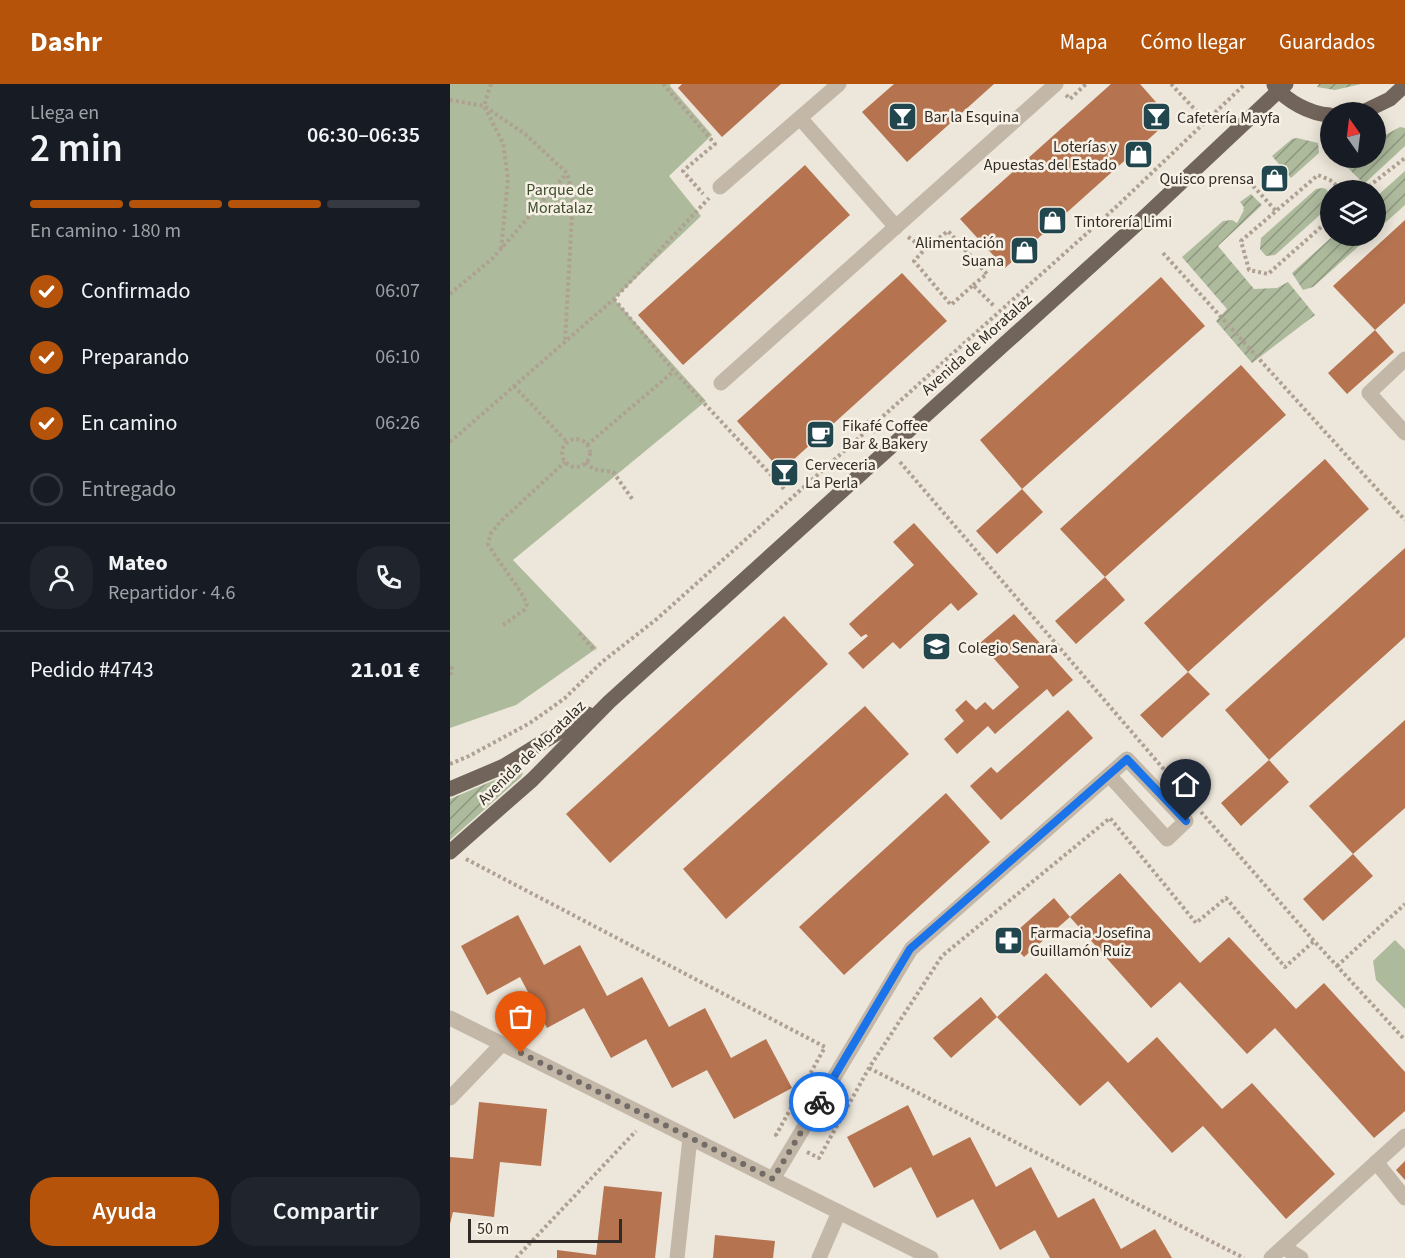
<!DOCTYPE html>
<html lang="es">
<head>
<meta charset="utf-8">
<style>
  :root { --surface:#171b24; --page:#20242c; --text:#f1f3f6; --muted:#9ea1a6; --line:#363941; --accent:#b45309 }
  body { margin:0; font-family:"Source Sans 3",sans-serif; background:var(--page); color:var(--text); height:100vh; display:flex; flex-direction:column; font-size:22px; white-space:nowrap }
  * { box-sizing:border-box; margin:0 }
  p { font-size:20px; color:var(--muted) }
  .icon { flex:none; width:33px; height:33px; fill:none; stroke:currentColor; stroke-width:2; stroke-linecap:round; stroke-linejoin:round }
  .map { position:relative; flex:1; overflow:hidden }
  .side { display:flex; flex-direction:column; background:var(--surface); width:450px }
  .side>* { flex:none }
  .needle { width:39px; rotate:346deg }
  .controls { position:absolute; left:870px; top:18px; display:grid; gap:12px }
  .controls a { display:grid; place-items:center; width:66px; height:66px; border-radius:50%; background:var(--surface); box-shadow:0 3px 15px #0003; font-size:30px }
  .scale { position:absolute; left:18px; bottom:15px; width:154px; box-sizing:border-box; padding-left:6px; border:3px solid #312b27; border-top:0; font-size:16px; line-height:21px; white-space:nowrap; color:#312b27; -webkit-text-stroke:4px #f6f0e5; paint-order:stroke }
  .pin { position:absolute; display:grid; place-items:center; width:51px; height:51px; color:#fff; margin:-62px -26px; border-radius:50% 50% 50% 0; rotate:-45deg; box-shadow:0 0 6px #0007 }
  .pin .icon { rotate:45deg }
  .courier { position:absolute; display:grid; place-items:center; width:60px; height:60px; margin:-30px; border:4px solid #1a73e8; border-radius:50%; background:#fff; color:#222; box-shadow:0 2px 8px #0007 }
  .summary em { font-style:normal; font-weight:600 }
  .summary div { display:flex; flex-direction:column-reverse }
  .summary { display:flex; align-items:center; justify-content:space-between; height:102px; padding:0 30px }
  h1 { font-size:39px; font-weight:600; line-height:45px }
  .bar { display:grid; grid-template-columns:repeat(4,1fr); gap:9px 6px; align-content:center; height:72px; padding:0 30px }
  .bar i { height:8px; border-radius:4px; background:var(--line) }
  .bar .selected { background:var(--accent) }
  .bar p { grid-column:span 4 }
  .line { display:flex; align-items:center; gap:15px; padding:0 30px; border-top:2px solid var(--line) }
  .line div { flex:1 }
  .round { display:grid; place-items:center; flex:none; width:63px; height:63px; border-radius:24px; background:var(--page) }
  ol { padding:0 30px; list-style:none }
  li { display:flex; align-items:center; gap:18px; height:66px }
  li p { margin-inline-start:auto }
  li .icon { padding:6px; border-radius:50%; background:var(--accent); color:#fff; stroke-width:4 }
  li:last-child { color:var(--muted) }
  li i { width:33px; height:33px; border:3px solid var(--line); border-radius:50% }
  .button { display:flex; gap:12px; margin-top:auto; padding:12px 30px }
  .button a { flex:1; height:69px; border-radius:24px; background:var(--accent); color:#fff; font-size:24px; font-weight:600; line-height:69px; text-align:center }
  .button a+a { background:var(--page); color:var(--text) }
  header { display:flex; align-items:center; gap:36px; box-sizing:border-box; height:84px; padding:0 30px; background:var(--accent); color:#fff }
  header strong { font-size:28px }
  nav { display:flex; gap:33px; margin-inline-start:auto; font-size:21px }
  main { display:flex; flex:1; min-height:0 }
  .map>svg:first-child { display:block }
  .green { fill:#adba9c }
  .garden { fill:url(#garden-furrows) }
  .building { fill:#b57350 }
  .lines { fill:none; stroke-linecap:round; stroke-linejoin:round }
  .path { stroke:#afa192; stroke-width:4; stroke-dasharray:3 3; stroke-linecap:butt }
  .minor { stroke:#c3b7a8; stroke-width:15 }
  .major { stroke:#71645a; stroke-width:15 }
  .done { stroke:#736c66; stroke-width:6; stroke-dasharray:0 10.8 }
  .route { stroke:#1a73e8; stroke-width:8 }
  .labels { text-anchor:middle; stroke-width:5; stroke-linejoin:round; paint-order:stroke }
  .poi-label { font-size:16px; fill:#312b27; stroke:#f6f0e5; text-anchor:start }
  .park-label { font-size:16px; fill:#3e4c2e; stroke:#f6f0e5 }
  .street-label { font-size:16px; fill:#312b27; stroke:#f6f0e5 }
</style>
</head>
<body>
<header>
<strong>Dashr</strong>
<nav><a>Mapa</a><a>Cómo llegar</a><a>Guardados</a></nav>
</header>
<main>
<section class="side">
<div class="summary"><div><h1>2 min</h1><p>Llega en</p></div><em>06:30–06:35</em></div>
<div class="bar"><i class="selected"></i><i class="selected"></i><i class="selected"></i><i></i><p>En camino · 180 m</p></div>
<ol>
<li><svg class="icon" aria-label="check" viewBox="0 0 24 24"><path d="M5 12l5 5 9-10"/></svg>Confirmado<p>06:07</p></li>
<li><svg class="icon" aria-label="check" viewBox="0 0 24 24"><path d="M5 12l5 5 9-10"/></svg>Preparando<p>06:10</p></li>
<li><svg class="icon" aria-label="check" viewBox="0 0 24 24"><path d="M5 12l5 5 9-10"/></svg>En camino<p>06:26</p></li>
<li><i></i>Entregado</li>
</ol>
<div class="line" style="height:108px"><a class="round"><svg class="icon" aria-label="person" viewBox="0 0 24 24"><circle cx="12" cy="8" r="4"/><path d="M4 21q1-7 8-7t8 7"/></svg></a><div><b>Mateo</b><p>Repartidor · 4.6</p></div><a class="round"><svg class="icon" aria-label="phone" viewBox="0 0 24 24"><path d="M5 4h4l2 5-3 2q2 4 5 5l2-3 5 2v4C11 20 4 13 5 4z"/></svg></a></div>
<div class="line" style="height:78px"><div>Pedido #4743</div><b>21.01 €</b></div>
<div class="button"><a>Ayuda</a><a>Compartir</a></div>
</section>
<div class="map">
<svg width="955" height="1174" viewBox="0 0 955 1174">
  <defs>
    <pattern id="garden-furrows" width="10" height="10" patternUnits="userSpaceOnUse" patternTransform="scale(1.5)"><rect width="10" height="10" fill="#adba9c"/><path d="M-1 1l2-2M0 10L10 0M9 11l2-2" fill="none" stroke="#8d977f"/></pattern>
  </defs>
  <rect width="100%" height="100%" fill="#ede6da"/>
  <g class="green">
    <polygon points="0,0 221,0 220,2 262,51 219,92 251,132 164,215 256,317 63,476 147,564 66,621 0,644"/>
    <polygon points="945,856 955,866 955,925 926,896 923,877"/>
  </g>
  <g class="garden">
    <polygon points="869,0 911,0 885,6 867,3"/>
    <polygon points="950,43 955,44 955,62 914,100 888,74 926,74 926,56"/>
    <polygon points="847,54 868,59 869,69 841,94 822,72 842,55"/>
    <polygon points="955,87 955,121 926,147 926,113"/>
    <polygon points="873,104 876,105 880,110 880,122 825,171 816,172 810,165 811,154 866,105"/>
    <polygon points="801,110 812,121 768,162 804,205 827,204 838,198 865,231 802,279 766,237 777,225 732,173 773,137 782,136 787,139 794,126 793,125 794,123 790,118"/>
    <polygon points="883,152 920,152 863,203 853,206 842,189"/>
    <polygon points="66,687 70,687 73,689 71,693 0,756 0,715"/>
  </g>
  <g class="building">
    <polygon points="232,0 331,0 272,53 228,4"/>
    <polygon points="444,0 544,0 457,78 412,28"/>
    <polygon points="661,0 690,0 721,35 555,184 510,135"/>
    <polygon points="355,81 400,131 233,281 188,231"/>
    <polygon points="955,136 955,219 925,246 944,268 897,310 878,289 925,246 883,202"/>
    <polygon points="452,189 497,237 331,387 287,337"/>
    <polygon points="711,193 755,242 572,405 530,356"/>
    <polygon points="791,281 836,331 655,493 675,516 626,560 605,537 655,493 610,445"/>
    <polygon points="875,375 919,425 738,588 694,539"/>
    <polygon points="572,405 593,428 547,470 526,447"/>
    <polygon points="464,439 528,510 508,527 501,519 450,565 443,558 413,585 398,569 418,552 416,550 411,553 399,540 464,481 443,458"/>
    <polygon points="955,464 955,553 819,676 839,698 791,742 771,719 819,676 775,626"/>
    <polygon points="564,530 623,596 603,613 597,605 545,650 538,642 507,670 494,655 514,637 505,626 516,616 526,626 535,618 543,626 569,603 530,559"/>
    <polygon points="334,532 378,580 160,779 116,730"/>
    <polygon points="738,588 760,610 712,654 690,631"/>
    <polygon points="415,622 459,670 276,835 233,785"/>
    <polygon points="618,626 643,654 551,736 520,702 541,683 547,689"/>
    <polygon points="955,636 955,724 903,770 859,722"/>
    <polygon points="496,709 540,758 394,891 349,843"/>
    <polygon points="903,770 923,792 873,837 853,815"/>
    <polygon points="670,789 750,879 779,853 846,925 874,899 955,988 955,1027 924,1054 825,944 797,970 730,898 701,924 620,833 574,873 558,855 604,814 620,833"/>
    <polygon points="68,831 94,881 130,861 157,912 192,893 219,943 255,924 281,974 316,955 342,1004 284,1035 257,986 222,1004 196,955 161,974 134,924 97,944 70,893 37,911 11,862"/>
    <polygon points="596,889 678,979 707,953 772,1025 802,999 885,1090 836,1135 753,1042 722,1069 658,997 630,1022 547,933"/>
    <polygon points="531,913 547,933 501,974 483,954"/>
    <polygon points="29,1018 97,1025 91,1082 50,1078 44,1133 3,1128 0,1140 0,1073 23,1075"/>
    <polygon points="458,1021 483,1072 520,1053 546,1103 581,1083 608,1134 644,1114 671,1165 705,1145 722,1174 600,1174 585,1146 550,1166 523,1115 487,1134 461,1083 424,1104 397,1053"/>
    <polygon points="955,1077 955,1096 946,1086"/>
    <polygon points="154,1102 212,1108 205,1174 107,1174 107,1166 146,1171"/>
    <polygon points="265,1151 325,1157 323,1174 263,1174"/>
  </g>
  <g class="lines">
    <g class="path">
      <polyline points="41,0 34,22 53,59 58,95 51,166"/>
      <polyline points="213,0 265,60 233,87 253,110"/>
      <polyline points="721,0 751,32"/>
      <polyline points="616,11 620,15 636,0"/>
      <polyline points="0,16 34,22 75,50 117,89 123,112 115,258"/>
      <polyline points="795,93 826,127"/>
      <polyline points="914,106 955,74"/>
      <polyline points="880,135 818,190 799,186 791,157 868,91 880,96 892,106"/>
      <polyline points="458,153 475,165 464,177 501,221 523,201 544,222"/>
      <polyline points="475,165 498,147 537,190 523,201"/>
      <polyline points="713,169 955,436"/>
      <polyline points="0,210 43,174 116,90"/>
      <polyline points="164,215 224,287 336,407"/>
      <polyline points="64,302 117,358"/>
      <polyline points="416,337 426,350"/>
      <circle cx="126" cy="369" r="14"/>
      <polyline points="0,358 164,215 259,114"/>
      <polyline points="137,361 224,287"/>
      <polyline points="136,378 143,385 163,388 183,416"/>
      <polyline points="450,378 717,689"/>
      <path d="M53,541L74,526L77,520C67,499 50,481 38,460L41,449L51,437L115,378"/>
      <polyline points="129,549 145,567"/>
      <polyline points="0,583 2,585 0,593"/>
      <polyline points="0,680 19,672 80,639 115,614 152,578 208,534 665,124 795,0"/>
      <polyline points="751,728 864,857 955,956"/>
      <polyline points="16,775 375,963 326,1051 329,1052"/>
      <polyline points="887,882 955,820"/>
      <polyline points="419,984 794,1174"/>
      <polyline points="357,1068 369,1074 419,984 492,872 660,734 746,839 776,814 835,883 864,857"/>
      <polyline points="66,1174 186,1047"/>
    </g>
    <g class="minor">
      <polyline points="350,34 446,143"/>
      <polyline points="270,103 389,0"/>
      <polyline points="955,275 919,309 955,349"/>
      <polyline points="271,299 606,0"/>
      <polyline points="0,934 481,1174"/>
      <polyline points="0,1014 52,960"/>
      <polyline points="926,1078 955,1114"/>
      <polyline points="323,1095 461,865 677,675 736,737 717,755 659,691"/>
      <polyline points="833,1163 851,1174"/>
      <polyline points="227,1174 240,1054"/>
      <polyline points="369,1174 389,1128"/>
      <polyline points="821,1174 955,1052"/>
    </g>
    <g class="major">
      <path d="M824,1C836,17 860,30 880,31"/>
      <polyline points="913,28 940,15 955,1"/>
      <polyline points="0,705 54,682 138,630"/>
      <polyline points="0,768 82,696 159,618 687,140 836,0"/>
    </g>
  </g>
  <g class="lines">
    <polyline class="done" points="71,969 323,1095 369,1018"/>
    <polyline class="route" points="369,1018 460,865 677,675 736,737"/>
  </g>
  <defs>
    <symbol id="bar-square" viewBox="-11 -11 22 22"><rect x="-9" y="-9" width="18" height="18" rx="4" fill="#22464d" stroke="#f6f0e5"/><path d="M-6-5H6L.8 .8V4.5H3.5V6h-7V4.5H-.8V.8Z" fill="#fff"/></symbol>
    <symbol id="shop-square" viewBox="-11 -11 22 22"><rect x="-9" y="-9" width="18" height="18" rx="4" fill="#22464d" stroke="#f6f0e5"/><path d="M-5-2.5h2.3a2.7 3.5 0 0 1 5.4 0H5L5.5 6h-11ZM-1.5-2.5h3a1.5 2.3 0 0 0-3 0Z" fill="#fff"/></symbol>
    <symbol id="cafe-square" viewBox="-11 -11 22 22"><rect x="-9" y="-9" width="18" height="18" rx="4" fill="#22464d" stroke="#f6f0e5"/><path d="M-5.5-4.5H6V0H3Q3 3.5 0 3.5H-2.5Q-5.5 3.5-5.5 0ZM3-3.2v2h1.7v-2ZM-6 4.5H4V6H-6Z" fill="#fff"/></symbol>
    <symbol id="school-square" viewBox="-11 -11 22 22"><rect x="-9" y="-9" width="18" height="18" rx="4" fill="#22464d" stroke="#f6f0e5"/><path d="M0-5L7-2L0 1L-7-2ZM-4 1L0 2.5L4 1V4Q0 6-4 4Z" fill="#fff"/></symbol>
    <symbol id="pharmacy-square" viewBox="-11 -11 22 22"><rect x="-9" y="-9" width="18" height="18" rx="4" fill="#22464d" stroke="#f6f0e5"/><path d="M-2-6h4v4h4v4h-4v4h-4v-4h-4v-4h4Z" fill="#fff"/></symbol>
  </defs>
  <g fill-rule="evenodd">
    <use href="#bar-square" x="436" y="16" width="33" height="33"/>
    <use href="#bar-square" x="690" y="16" width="33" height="33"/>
    <use href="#shop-square" x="672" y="54" width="33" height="33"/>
    <use href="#shop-square" x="808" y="78" width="33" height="33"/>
    <use href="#shop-square" x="586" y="120" width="33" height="33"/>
    <use href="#shop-square" x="558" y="150" width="33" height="33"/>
    <use href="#cafe-square" x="354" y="334" width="33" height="33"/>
    <use href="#bar-square" x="318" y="372" width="33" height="33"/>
    <use href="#school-square" x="470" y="546" width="33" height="33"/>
    <use href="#pharmacy-square" x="542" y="840" width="33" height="33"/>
  </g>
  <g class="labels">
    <g class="poi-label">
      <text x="474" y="38">Bar la Esquina</text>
      <text x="727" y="39">Cafetería Mayfa</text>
      <text x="667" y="68" text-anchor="end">Loterías y<tspan x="667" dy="18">Apuestas del Estado</tspan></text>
      <text x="804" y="100" text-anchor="end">Quisco prensa</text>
      <text x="624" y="143">Tintorería Limi</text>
      <text x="554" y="164" text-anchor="end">Alimentación<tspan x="554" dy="18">Suana</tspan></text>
      <text x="392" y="347">Fikafé Coffee<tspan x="392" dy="18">Bar &amp; Bakery</tspan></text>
      <text x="355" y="386">Cerveceria<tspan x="355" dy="18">La Perla</tspan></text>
      <text x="508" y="569">Colegio Senara</text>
      <text x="580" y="854">Farmacia Josefina<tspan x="580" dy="18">Guillamón Ruiz</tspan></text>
    </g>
    <g class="park-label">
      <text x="110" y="111">Parque de<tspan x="110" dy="18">Moratalaz</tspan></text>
    </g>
    <g class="street-label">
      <text transform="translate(526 260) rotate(-42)" y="6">Avenida de Moratalaz</text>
      <text transform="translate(81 668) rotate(-44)" y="6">Avenida de Moratalaz</text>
    </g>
  </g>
</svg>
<div class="controls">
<a><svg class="needle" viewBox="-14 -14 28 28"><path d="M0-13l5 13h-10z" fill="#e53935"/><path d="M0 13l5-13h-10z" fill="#9ea1a6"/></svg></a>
<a><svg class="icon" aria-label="layers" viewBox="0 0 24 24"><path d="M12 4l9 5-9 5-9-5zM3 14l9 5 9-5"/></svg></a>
</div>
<div class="scale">50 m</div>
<div class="pin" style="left:71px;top:969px;background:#ea580c"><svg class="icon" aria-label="bag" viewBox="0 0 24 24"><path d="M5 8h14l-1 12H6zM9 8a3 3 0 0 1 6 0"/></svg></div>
<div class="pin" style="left:736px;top:737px;background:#1f2937"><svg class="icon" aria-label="home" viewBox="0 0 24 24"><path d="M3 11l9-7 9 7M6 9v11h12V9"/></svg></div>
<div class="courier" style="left:369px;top:1018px"><svg class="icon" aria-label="bike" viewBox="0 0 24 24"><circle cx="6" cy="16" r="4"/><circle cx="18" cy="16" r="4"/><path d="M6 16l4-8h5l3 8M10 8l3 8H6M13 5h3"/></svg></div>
</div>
</main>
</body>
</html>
